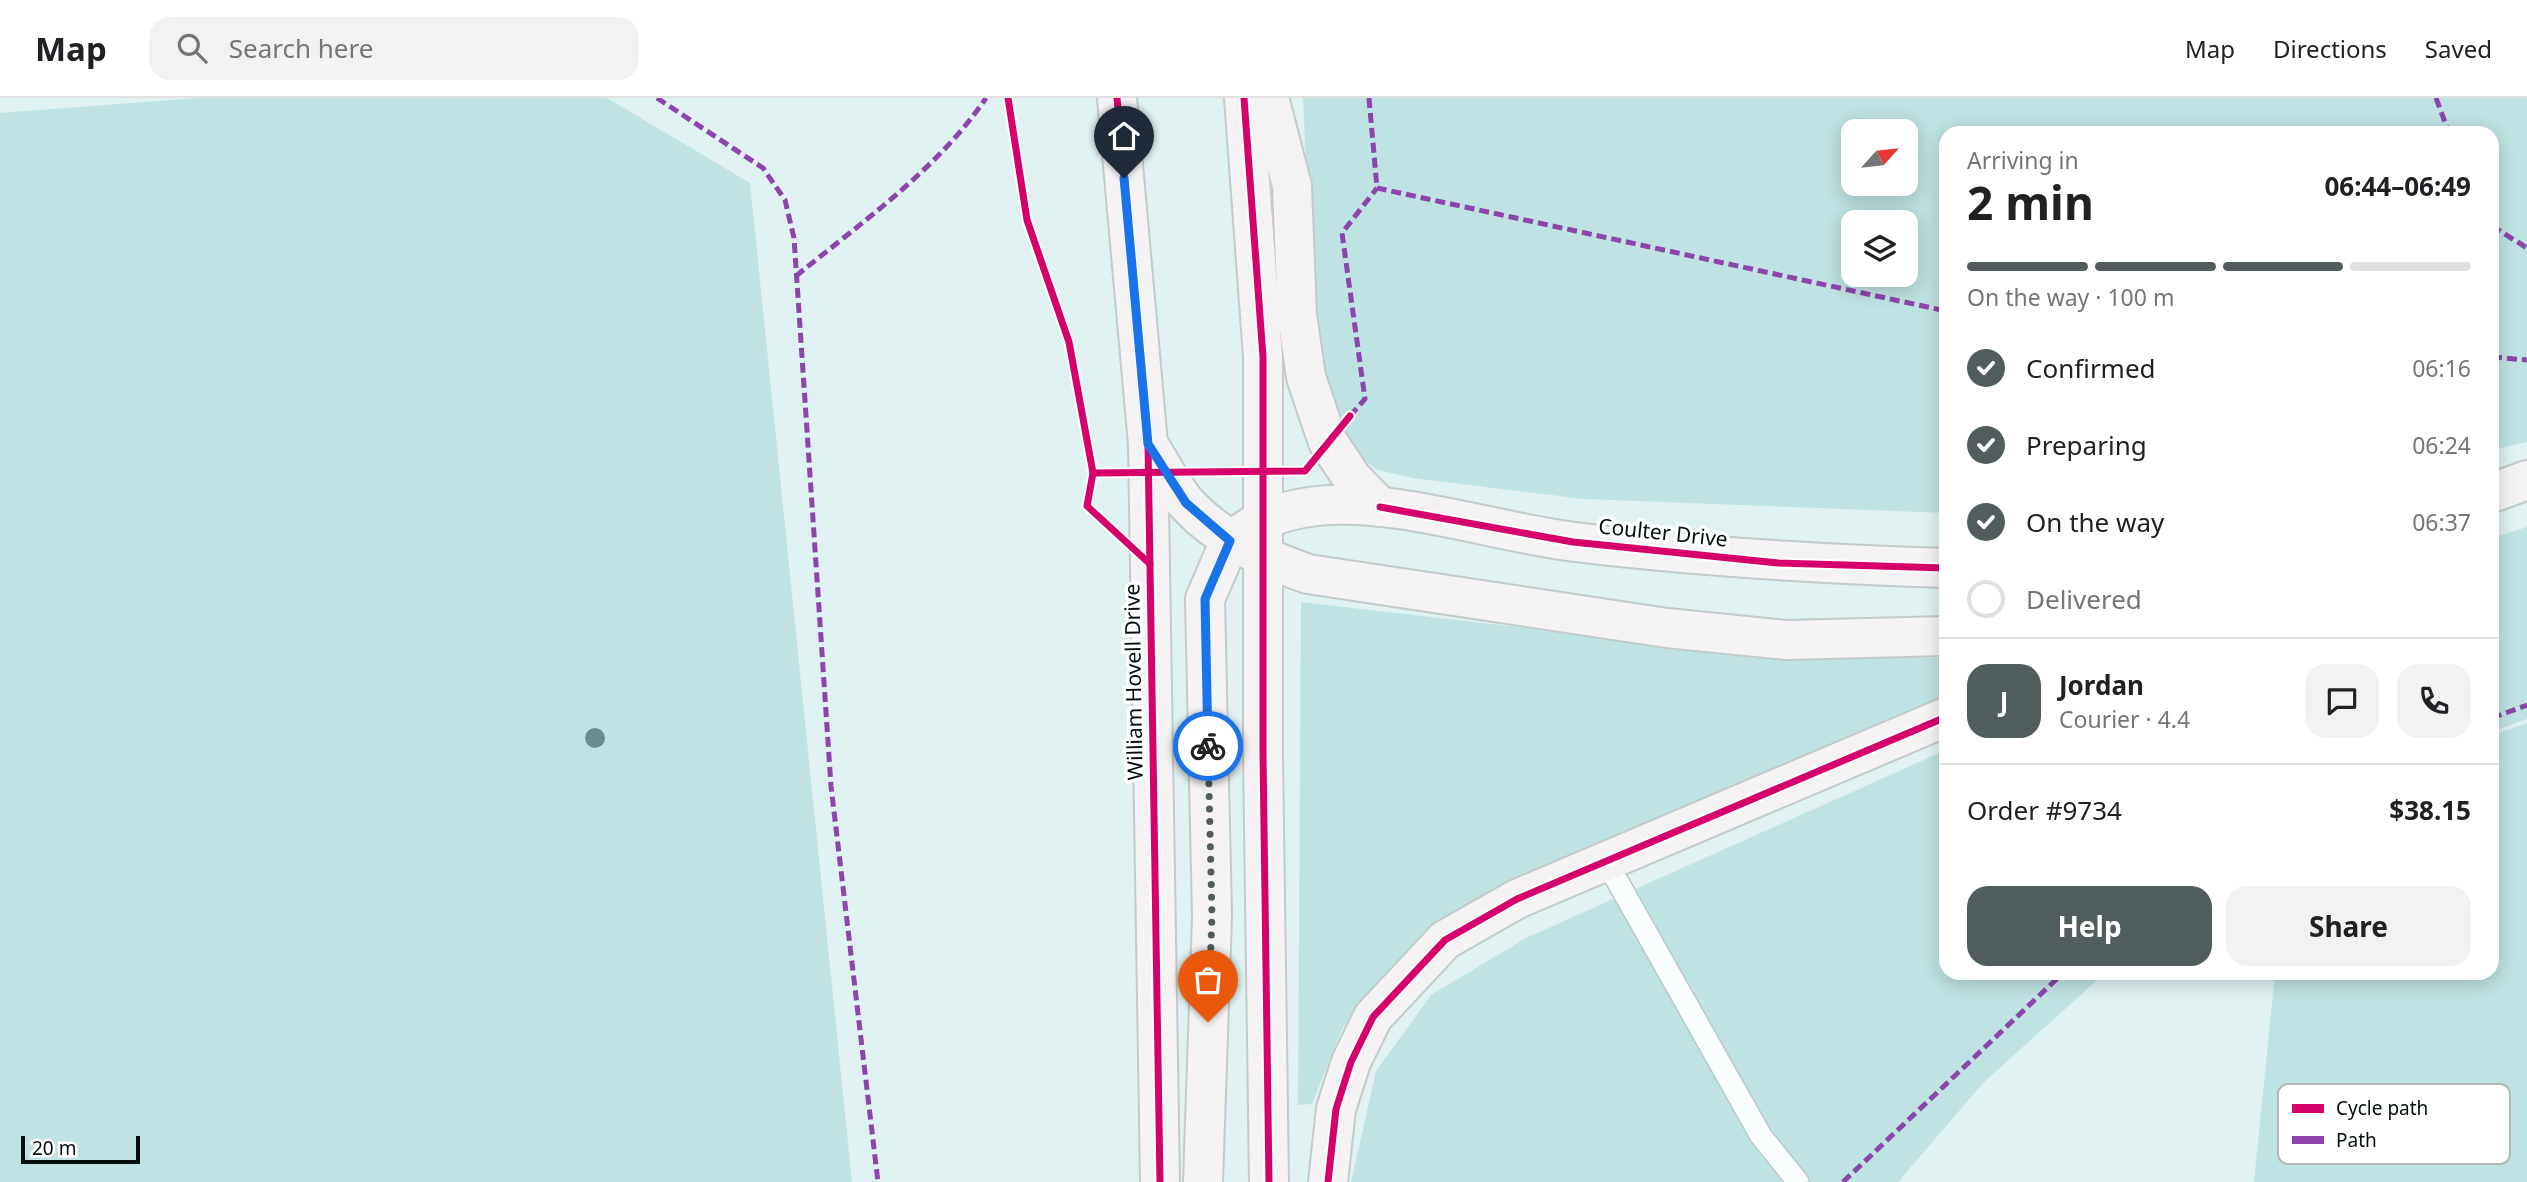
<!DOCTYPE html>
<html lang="en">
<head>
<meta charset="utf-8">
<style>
  :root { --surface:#fff; --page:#f2f2f2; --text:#202124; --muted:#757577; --line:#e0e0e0; --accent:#515d5d }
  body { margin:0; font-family:"Noto Sans",sans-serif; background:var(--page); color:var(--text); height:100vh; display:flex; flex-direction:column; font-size:26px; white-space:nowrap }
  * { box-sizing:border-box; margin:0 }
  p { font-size:23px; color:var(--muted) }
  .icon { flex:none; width:38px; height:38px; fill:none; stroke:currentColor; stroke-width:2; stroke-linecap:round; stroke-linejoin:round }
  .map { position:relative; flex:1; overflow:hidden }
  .drawer { position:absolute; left:1939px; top:28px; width:560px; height:854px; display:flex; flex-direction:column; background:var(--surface); border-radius:21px; box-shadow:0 4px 18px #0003 }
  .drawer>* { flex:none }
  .needle { width:46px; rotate:63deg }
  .fabs { position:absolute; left:1841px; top:21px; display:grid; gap:14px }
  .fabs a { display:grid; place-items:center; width:77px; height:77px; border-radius:14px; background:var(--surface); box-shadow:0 4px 18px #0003; font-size:35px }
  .scale { position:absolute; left:21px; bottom:18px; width:119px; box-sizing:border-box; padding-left:7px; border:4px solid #040e0d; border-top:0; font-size:19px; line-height:24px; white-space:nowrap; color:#040e0d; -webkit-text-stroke:5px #fff; paint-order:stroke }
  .pin { position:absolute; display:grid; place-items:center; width:60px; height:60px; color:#fff; margin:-72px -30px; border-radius:50% 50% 50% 0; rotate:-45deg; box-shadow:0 0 7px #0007 }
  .pin .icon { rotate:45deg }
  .courier { position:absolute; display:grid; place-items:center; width:70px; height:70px; margin:-35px; border:5px solid #1a73e8; border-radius:50%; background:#fff; color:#222; box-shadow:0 2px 9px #0007 }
  .headline em { font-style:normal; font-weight:700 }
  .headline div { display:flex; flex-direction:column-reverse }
  .headline { display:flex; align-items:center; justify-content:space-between; height:119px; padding:0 28px }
  h1 { font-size:46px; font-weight:700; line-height:52px }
  .bar { display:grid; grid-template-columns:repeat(4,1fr); gap:10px 7px; align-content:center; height:84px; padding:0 28px }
  .bar i { height:9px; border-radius:5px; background:var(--line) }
  .bar .active { background:var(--accent) }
  .bar p { grid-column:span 4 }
  .line { display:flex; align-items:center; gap:18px; padding:0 28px; border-top:2px solid var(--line) }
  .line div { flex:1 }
  .round { display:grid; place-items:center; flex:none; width:74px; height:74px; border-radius:21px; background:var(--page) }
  ol { padding:0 28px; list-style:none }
  li { display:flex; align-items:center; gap:21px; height:77px }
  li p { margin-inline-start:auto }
  li .icon { padding:7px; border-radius:50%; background:var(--accent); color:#fff; stroke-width:4 }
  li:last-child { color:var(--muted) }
  li i { width:38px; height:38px; border:4px solid var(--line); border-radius:50% }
  .cta { display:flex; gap:14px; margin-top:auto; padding:14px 28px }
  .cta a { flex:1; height:80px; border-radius:21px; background:var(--accent); color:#fff; font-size:28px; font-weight:700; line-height:80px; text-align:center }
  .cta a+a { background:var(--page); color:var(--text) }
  header { display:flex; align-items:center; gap:42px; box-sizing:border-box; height:98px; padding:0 35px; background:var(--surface); border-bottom:2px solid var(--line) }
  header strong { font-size:33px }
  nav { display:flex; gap:38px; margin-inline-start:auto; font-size:24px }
  .search { width:490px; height:63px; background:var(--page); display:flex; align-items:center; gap:18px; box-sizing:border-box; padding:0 24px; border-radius:21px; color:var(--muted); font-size:26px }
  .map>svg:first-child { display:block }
  .green { fill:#bee3e2; fill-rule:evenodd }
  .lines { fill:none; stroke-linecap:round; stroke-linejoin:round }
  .service-casing { stroke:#bac8c8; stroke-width:24 }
  .primary-casing { stroke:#c2caca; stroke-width:42 }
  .service { stroke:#fafdfd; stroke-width:21 }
  .primary { stroke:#f4f2f2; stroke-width:38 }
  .quiet { stroke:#8e44ad; stroke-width:5; stroke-dasharray:10 5; stroke-linecap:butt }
  .cycleway-casing { stroke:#fff; stroke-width:11 }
  .cycleway { stroke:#d6006c; stroke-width:7 }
  .tree { fill:#678d8d }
  .done { stroke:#515d5d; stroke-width:7; stroke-dasharray:0 12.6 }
  .route { stroke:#1a73e8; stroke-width:9 }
  .labels { text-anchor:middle; stroke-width:7; stroke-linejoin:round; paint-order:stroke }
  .street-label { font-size:21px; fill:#040e0d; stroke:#fff }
  .key { fill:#fff; stroke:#b4b7b6; stroke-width:2 }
  .key-label { font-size:19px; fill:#040e0d }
</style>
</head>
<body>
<header>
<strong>Map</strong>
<div class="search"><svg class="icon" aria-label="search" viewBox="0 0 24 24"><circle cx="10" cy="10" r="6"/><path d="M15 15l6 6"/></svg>Search here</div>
<nav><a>Map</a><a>Directions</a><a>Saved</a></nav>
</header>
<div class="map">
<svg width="2527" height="1084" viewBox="0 0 2527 1084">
  <rect width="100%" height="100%" fill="#e0f1f1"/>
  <g class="green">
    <polygon points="197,0 607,0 750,85 852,1084 0,1084 0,15"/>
    <path d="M1303,0H2527V344L2492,352V35H1946V415L1584,401L1413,380L1377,372L1353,352L1315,254ZM1853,33H1906V86H1853ZM1853,124H1906V177H1853Z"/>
    <polygon points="2527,429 2527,621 2492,634 2492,440"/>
    <polygon points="1301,504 1741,555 1946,560 1946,606 1534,779 1429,831 1342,931 1312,1006 1298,1007"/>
    <polygon points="2527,625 2527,1084 2254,1084 2275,875 2492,875 2492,637"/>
    <polygon points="1946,652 1946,875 2105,875 1983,985 1898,1084 1351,1084 1376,973 1431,897 1526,840"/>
  </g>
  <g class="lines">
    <defs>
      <polyline id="service" points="1606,763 1761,1038 1798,1084"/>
      <g id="primary">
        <polyline points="1117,0 1148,346 1160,1084"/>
        <polyline points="1244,0 1263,259 1263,656 1269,1084"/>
        <polyline points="1269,0 1292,88 1297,217 1306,279 1328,344 1352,380 1380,409"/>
        <path d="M1148,346C1161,365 1172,389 1187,406C1220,442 1263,460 1308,476L1667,530L1787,542L1946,538"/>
        <polyline points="2492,395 2527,382"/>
        <path d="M1243,434C1265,418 1290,411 1317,408C1398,400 1494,434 1575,444C1698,459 1822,466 1946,470"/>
        <polyline points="1203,1084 1212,818 1205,501 1230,443"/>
        <polyline points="1328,1084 1336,1011 1351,964 1373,919 1445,842 1517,801 1946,619"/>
      </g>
    </defs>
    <use href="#service" class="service-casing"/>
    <use href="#primary" class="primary-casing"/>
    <use href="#service" class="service"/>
    <use href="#primary" class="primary"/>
    <g class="quiet">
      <polyline points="657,0 763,70 785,102 794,140 831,688 878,1084"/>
      <polyline points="1369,0 1377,90 1946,213"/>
      <polyline points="2436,0 2449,35"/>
      <polyline points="2492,128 2527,150"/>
      <path d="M796,178C862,124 938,71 986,0"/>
      <polyline points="2492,259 2527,262"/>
      <polyline points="1350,318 1365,301 1342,135 1377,90"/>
      <polyline points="2492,620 2527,607"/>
      <polyline points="1843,1084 2063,875"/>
    </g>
    <defs>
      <g id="cycleway">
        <polyline points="1008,0 1027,122 1069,244 1093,375 1087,408 1150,466"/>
        <polyline points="1117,0 1148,346 1160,1084"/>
        <polyline points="1244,0 1263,259 1263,656 1269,1084"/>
        <polyline points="1093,375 1305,373 1350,318"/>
        <polyline points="1380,409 1573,444 1778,465 1946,470"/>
        <polyline points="1328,1084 1336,1011 1351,964 1373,919 1445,842 1517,801 1946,619"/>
      </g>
    </defs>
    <use href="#cycleway" class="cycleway-casing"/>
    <use href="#cycleway" class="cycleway"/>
  </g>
  <circle class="tree" cx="595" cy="640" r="10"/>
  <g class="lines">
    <polyline class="done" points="1208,648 1212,818 1208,924"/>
    <polyline class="route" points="1124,80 1148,346 1186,405 1230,443 1205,501 1208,648"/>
  </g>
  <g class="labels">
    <g class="street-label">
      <text transform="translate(1663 435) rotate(6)" y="7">Coulter Drive</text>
      <text transform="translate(1134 584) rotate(-91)" y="7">William Hovell Drive</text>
    </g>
  </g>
  <rect x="2278" y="986" width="232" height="80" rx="10" class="key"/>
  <rect x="2292" y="1006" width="32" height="9" fill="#d6006c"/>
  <rect x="2292" y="1038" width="32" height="8" fill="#8e44ad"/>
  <g class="key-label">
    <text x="2336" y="1017">Cycle path</text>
    <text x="2336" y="1049">Path</text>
  </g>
</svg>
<div class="fabs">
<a><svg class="needle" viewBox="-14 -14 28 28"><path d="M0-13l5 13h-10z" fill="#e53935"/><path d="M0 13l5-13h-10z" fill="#757577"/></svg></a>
<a><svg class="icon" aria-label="layers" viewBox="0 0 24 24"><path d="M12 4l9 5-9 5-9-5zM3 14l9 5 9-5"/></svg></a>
</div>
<div class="scale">20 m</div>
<div class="pin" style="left:1208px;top:924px;background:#ea580c"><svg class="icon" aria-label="bag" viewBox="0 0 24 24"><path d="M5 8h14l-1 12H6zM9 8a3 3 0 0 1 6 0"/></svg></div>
<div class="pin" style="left:1124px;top:80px;background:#1f2937"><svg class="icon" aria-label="home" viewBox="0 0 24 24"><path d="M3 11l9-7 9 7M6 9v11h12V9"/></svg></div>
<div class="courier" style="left:1208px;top:648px"><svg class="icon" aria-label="bike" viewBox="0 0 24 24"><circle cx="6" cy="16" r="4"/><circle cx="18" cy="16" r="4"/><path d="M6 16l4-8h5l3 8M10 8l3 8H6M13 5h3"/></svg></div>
<section class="drawer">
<div class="headline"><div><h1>2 min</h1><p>Arriving in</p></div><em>06:44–06:49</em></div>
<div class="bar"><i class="active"></i><i class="active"></i><i class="active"></i><i></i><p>On the way · 100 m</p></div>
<ol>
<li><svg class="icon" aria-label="check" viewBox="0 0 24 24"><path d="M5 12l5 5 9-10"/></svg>Confirmed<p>06:16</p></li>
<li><svg class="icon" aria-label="check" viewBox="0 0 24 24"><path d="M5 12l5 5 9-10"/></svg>Preparing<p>06:24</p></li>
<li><svg class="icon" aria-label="check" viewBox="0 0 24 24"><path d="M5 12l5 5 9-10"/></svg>On the way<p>06:37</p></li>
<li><i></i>Delivered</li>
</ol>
<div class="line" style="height:126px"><b class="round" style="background:var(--accent);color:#fff">J</b><div><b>Jordan</b><p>Courier · 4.4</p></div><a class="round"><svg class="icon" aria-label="chat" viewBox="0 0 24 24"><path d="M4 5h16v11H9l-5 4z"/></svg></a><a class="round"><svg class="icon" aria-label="phone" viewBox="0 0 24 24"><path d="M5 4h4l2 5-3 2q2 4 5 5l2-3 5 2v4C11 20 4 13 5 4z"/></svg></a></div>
<div class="line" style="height:91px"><div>Order #9734</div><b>$38.15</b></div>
<div class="cta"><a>Help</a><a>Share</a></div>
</section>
</div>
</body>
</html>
